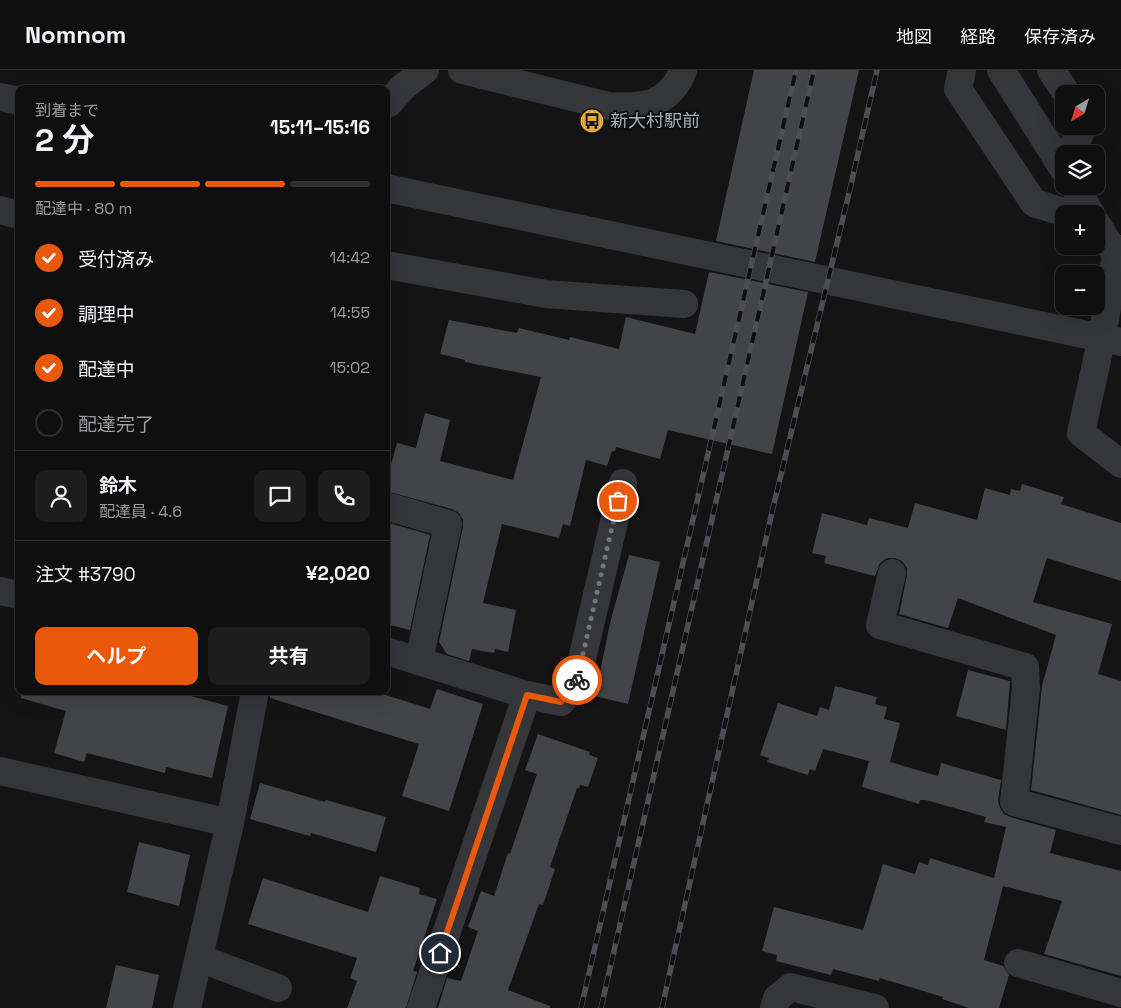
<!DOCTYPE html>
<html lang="ja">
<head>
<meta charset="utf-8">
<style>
  :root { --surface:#0f0f10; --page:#1d1d1e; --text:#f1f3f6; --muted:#9b9c9f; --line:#2f2f30; --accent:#ea580c }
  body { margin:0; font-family:"Space Grotesk","Noto Sans JP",sans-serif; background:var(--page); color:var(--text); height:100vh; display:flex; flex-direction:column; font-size:19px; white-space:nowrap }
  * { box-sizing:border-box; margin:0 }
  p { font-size:16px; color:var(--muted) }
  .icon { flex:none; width:28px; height:28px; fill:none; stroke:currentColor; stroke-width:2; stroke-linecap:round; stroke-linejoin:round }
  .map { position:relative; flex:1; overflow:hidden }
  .details { position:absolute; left:15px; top:15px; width:375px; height:610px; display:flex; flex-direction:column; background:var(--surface); border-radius:10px; box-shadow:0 5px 20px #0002,0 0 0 1px var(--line) }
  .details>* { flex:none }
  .needle { width:32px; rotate:218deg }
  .controls { position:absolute; left:1055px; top:15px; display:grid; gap:10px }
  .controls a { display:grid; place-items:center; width:50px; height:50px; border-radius:10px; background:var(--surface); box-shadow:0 5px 20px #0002,0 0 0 1px var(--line); font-size:25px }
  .pin { position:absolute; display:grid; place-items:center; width:42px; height:42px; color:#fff; margin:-21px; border:2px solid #fff; border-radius:50%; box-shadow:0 1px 5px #0007 }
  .courier { position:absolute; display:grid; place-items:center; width:50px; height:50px; margin:-25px; border:4px solid #ea580c; border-radius:50%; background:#fff; color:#222; box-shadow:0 1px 6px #0007 }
  .headline em { font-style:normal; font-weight:700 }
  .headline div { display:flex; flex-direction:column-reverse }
  .headline { display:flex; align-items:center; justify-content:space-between; height:85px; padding:0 20px }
  h1 { font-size:32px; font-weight:700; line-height:38px }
  .bar { display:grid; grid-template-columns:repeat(4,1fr); gap:8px 5px; align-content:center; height:60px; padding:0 20px }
  .bar i { height:6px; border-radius:4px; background:var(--line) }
  .bar .on { background:var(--accent) }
  .bar p { grid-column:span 4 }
  .line { display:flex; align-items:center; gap:12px; padding:0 20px; border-top:1px solid var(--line) }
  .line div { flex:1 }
  .round { display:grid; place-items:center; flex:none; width:52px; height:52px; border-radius:10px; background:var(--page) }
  ol { padding:0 20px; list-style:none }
  li { display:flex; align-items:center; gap:15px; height:55px }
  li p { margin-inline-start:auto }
  li .icon { padding:5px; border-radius:50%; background:var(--accent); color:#fff; stroke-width:4 }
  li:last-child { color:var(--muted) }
  li i { width:28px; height:28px; border:2px solid var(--line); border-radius:50% }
  .button { display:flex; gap:10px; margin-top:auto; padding:10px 20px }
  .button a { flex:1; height:58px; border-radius:10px; background:var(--accent); color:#fff; font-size:20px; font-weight:700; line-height:58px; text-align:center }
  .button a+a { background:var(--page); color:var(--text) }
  header { display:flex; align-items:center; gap:30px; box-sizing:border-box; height:70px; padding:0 25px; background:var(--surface); border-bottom:1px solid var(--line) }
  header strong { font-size:24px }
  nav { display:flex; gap:28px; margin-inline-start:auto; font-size:18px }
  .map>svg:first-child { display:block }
  .building { fill:#434448 }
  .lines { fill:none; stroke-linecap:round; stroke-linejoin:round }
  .minor { stroke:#35363a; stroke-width:28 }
  .rail-casing { stroke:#4c4e53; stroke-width:5.5 }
  .rail { stroke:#0f0f10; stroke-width:4; stroke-dasharray:11; stroke-linecap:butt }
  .done { stroke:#73767d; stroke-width:5; stroke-dasharray:0 9 }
  .route { stroke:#ea580c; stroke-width:6 }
  .labels { text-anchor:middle; stroke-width:4; stroke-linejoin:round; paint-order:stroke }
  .poi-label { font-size:18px; fill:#a6abb5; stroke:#0f0f10; text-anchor:start }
</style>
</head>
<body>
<header>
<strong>Nomnom</strong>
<nav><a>地図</a><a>経路</a><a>保存済み</a></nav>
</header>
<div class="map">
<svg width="1121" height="938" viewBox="0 0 1121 938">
  <rect width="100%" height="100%" fill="#141415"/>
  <g class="building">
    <polygon points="754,0 859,0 815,192 716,171"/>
    <polygon points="709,202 808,222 772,384 668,360 660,389 616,377 615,381 612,381 607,396 586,390 570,456 563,454 559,468 502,454 483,533 516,540 508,582 495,579 494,583 472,579 469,591 447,584 439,572 463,457 463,450 459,443 452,439 386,421 386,413 397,373 416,378 425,343 450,350 440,391 513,410 541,307 465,292 465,290 440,284 449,250 517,263 519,258 569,270 570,267 619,279 626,247 695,264"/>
    <polygon points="1022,414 1064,427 1061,434 1121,453 1121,511 1047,488 1033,532 1112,554 1098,604 1121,611 1121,745 1031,720 1042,616 1056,565 958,528 948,558 899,544 907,506 907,498 902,491 895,488 887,488 880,493 875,506 824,493 826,486 812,483 822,443 867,455 869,448 908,458 915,433 977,450 985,418 1010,425 1011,419 1020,421"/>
    <polygon points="386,452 430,465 410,560 386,554"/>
    <polygon points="629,485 660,492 628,634 595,626 611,549"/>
    <polygon points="968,600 1010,611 1006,660 956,646"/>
    <polygon points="835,616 877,627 875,634 887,637 884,649 900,653 890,692 938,706 941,693 1001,710 998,731 1000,738 1004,744 1010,747 1056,760 1050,783 1121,801 1121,906 1044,884 1062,831 1003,816 984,890 1003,896 1009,905 999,938 969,938 942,929 943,927 880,908 879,911 833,899 831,905 776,891 777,885 762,881 774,837 863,860 883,794 915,804 919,792 928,795 930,788 994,808 1006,757 984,752 986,747 926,730 920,730 919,734 862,717 869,691 823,679 815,701 810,699 808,705 767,692 769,688 760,685 778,633 817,646 820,637 829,640"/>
    <polygon points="437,619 483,634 449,741 402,726 419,674 270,628 270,621 373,621 430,639"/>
    <polygon points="22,621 172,621 228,636 212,708 166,697 165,703 87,683 84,692 54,683 66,641 21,628"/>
    <polygon points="538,664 590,682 589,685 598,688 588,717 580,715 579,719 577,718 550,797 555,799 543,835 539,834 508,920 550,936 550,938 438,938 447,908 461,911 478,861 468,857 481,821 494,826 508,783 510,784 537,704 525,700"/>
    <polygon points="260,713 325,732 326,730 386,747 376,782 311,763 310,766 250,749"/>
    <polygon points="139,772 190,785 179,836 127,822"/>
    <polygon points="380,806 420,818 419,824 437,829 413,901 417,902 406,938 347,938 357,911 350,908 357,888 248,854 263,808 368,842"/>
    <polygon points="116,895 159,905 152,938 106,938"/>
  </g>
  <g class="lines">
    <g class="minor">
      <path d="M462,0L609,36C634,37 660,38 676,14C679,9 682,5 683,0"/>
      <polyline points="962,0 958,19 1034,133 1070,144"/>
      <polyline points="1001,0 1064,100"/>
      <polyline points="1051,0 1067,24"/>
      <polyline points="0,27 19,31"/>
      <polyline points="389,33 403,17 425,0"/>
      <polyline points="1069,84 1084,56"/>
      <polyline points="1074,116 1091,144"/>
      <polyline points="386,118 1121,272"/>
      <polyline points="0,140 19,145"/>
      <polyline points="1096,153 1116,185"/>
      <polyline points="1121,179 1116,185 1102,267 1081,363 1121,394"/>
      <polyline points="386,195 546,224 684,234"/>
      <polyline points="386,436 448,454 419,591"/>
      <polyline points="892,503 880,555 1025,597 1026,618 1014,732 1121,761"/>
      <polyline points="0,521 19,525"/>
      <polyline points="386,581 527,625 561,632 577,611 623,413"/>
      <polyline points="0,701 230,753"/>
      <polyline points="199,888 278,918"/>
      <polyline points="1018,893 1121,923"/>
      <polyline points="187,938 230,753 255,621"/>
      <polyline points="421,938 527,625"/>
      <polyline points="774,938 777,928 791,917 875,938"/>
    </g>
    <defs>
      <g id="rail">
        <polyline points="581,938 796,0"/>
        <polyline points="601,938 814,0"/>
        <polyline points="662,938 772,442 850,119 877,0"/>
      </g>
    </defs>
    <use href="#rail" class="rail-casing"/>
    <use href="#rail" class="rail"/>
  </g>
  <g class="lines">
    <polyline class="done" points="577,610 618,431"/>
    <polyline class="route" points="440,883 527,625 561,632 577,610"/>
  </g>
  <defs>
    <symbol id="bus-disc" viewBox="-11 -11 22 22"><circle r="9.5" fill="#e4a83d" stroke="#0f0f10"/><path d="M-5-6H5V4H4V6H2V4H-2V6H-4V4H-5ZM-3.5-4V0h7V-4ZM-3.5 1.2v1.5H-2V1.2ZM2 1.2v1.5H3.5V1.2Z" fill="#111"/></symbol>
  </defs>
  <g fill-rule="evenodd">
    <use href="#bus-disc" x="578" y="37" width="28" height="28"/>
  </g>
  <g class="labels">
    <g class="poi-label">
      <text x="610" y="57">新大村駅前</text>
    </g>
  </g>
</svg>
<div class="controls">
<a><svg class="needle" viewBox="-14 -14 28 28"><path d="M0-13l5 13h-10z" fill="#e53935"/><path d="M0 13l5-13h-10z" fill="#9b9c9f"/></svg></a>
<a><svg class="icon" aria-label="layers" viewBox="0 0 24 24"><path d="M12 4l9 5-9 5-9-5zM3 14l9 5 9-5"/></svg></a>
<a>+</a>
<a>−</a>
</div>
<div class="pin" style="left:618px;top:431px;background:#ea580c"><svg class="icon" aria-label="bag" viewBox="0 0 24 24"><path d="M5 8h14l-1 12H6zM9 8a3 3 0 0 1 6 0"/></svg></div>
<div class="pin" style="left:440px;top:883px;background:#1f2937"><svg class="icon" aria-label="home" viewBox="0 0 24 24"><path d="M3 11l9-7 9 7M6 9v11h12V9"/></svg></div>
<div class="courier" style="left:577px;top:610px"><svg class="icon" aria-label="bike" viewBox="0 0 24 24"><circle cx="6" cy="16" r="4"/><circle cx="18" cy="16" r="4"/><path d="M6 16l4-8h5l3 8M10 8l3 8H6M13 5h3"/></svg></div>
<section class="details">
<div class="headline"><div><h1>2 分</h1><p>到着まで</p></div><em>15:11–15:16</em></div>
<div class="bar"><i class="on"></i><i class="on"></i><i class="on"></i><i></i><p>配達中 · 80 m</p></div>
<ol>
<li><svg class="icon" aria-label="check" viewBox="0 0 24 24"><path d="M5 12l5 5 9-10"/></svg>受付済み<p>14:42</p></li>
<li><svg class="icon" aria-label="check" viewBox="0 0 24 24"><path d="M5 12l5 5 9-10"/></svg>調理中<p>14:55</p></li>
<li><svg class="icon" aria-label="check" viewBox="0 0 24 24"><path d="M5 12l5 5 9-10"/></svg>配達中<p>15:02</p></li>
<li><i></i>配達完了</li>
</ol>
<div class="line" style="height:90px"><a class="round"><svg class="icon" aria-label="person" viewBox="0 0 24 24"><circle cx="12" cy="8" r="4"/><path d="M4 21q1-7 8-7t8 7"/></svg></a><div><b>鈴木</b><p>配達員 · 4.6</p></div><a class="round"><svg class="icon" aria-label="chat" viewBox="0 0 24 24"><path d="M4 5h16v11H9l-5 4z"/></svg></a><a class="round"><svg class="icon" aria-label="phone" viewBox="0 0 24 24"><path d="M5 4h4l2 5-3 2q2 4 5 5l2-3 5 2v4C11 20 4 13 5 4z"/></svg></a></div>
<div class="line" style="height:65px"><div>注文 #3790</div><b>¥2,020</b></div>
<div class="button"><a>ヘルプ</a><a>共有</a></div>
</section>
</div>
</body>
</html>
